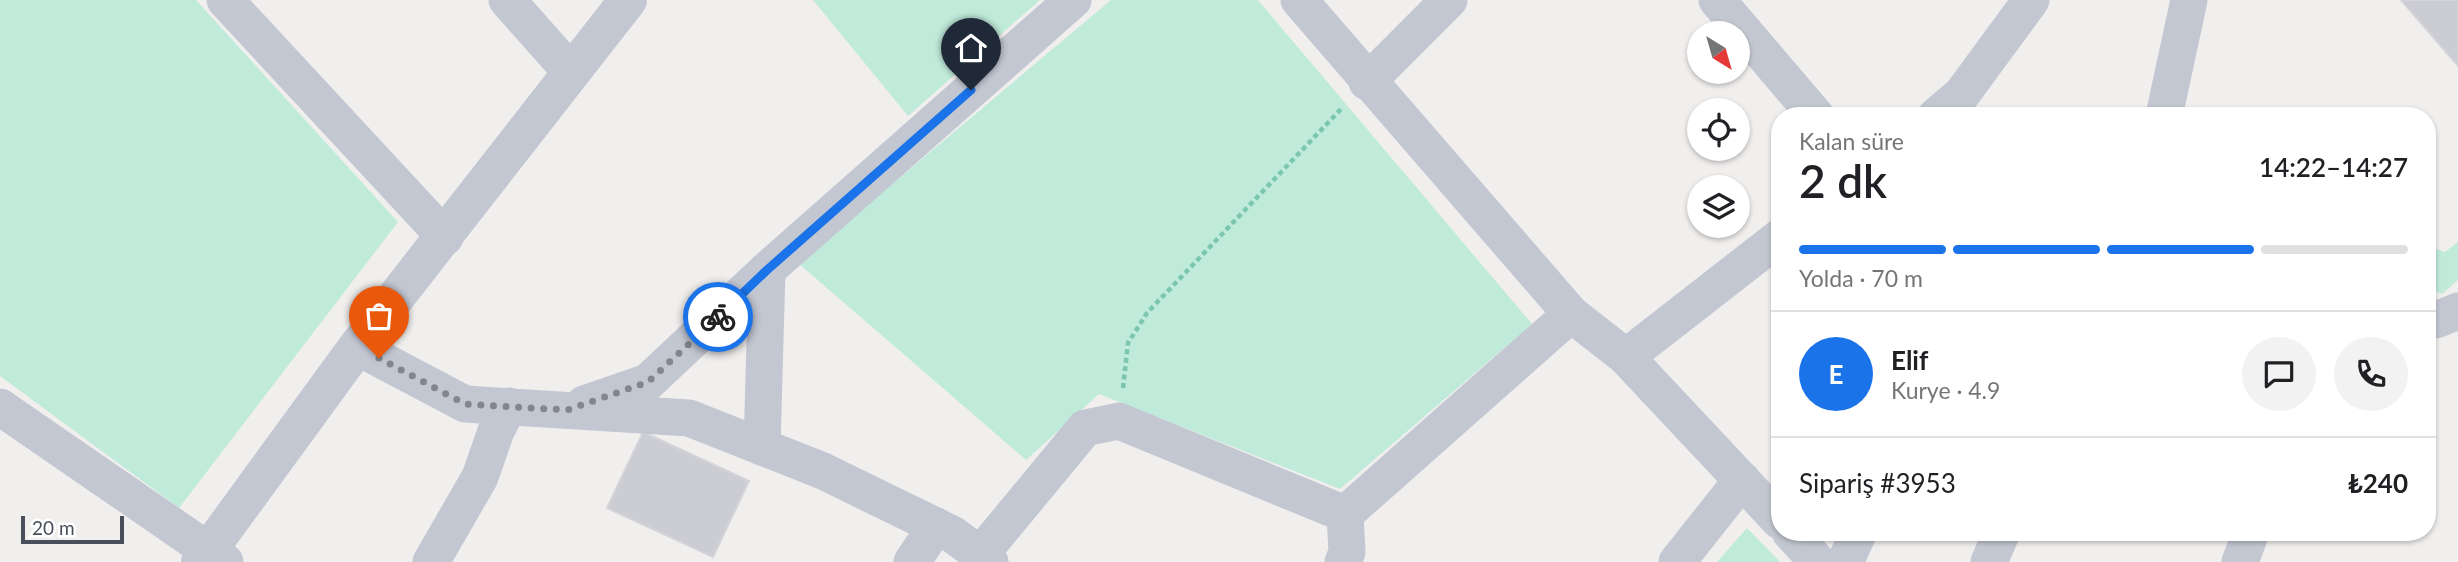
<!DOCTYPE html>
<html lang="tr">
<head>
<meta charset="utf-8">
<style>
  :root { --surface:#fff; --page:#f2f2f2; --text:#202124; --muted:#757577; --line:#e0e0e0; --accent:#1a73e8 }
  body { margin:0; font-family:Lato,sans-serif; background:var(--page); color:var(--text); height:100vh; display:flex; flex-direction:column; font-size:26px; white-space:nowrap }
  * { box-sizing:border-box; margin:0 }
  p { font-size:23px; color:var(--muted) }
  .icon { flex:none; width:38px; height:38px; fill:none; stroke:currentColor; stroke-width:2; stroke-linecap:round; stroke-linejoin:round }
  .map { position:relative; flex:1; overflow:hidden }
  .drawer { position:absolute; left:1771px; top:107px; width:665px; height:434px; display:flex; flex-direction:column; background:var(--surface); border-radius:28px; box-shadow:0 2px 5px #0004 }
  .drawer>* { flex:none }
  .needle { width:46px; rotate:143deg }
  .tools { position:absolute; left:1687px; top:21px; display:grid; gap:14px }
  .tools a { display:grid; place-items:center; width:63px; height:63px; border-radius:50%; background:var(--surface); box-shadow:0 2px 5px #0004; font-size:35px }
  .scale { position:absolute; left:21px; bottom:18px; width:103px; box-sizing:border-box; padding-left:7px; border:4px solid #484e5a; border-top:0; font-size:19px; line-height:24px; white-space:nowrap; color:#484e5a; -webkit-text-stroke:5px #fff; paint-order:stroke }
  .pin { position:absolute; display:grid; place-items:center; width:60px; height:60px; color:#fff; margin:-72px -30px; border-radius:50% 50% 50% 0; rotate:-45deg; box-shadow:0 0 7px #0007 }
  .pin .icon { rotate:45deg }
  .courier { position:absolute; display:grid; place-items:center; width:70px; height:70px; margin:-35px; border:5px solid #1a73e8; border-radius:50%; background:#fff; color:#222; box-shadow:0 2px 9px #0007 }
  .summary em { font-style:normal; font-weight:600 }
  .summary div { display:flex; flex-direction:column-reverse }
  .summary { display:flex; align-items:center; justify-content:space-between; height:119px; padding:0 28px }
  h1 { font-size:46px; font-weight:600; line-height:52px }
  .bar { display:grid; grid-template-columns:repeat(4,1fr); gap:10px 7px; align-content:center; height:84px; padding:0 28px }
  .bar i { height:9px; border-radius:5px; background:var(--line) }
  .bar .current { background:var(--accent) }
  .bar p { grid-column:span 4 }
  .line { display:flex; align-items:center; gap:18px; padding:0 28px; border-top:2px solid var(--line) }
  .line div { flex:1 }
  .round { display:grid; place-items:center; flex:none; width:74px; height:74px; border-radius:37px; background:var(--page) }
  .map>svg:first-child { display:block }
  .green { fill:#c0ebda }
  .building { fill:#ccccd3; stroke:#d3d3d9; stroke-width:2 }
  .lines { fill:none; stroke-linecap:round; stroke-linejoin:round }
  .path { stroke:#7bc6b1; stroke-width:4.5; stroke-dasharray:5 3.5; stroke-linecap:butt }
  .minor { stroke:#c3c7d2; stroke-width:37 }
  .tertiary { stroke:#c3c7d2; stroke-width:38 }
  .done { stroke:#83868e; stroke-width:7; stroke-dasharray:0 12.6 }
  .route { stroke:#1a73e8; stroke-width:9 }
</style>
</head>
<body>
<div class="map">
<svg width="2458" height="562" viewBox="0 0 2458 562">
  <rect width="100%" height="100%" fill="#f1efee"/>
  <g class="green">
    <polygon points="0,0 196,0 398,222 179,508 0,376"/>
    <polygon points="813,0 1040,0 908,116"/>
    <polygon points="1111,0 1258,0 1532,324 1340,489 1099,394 1026,460 798,263"/>
    <polygon points="2458,242 2458,280 2442,294 2427,288 2427,246 2445,252"/>
    <polygon points="1747,528 1780,562 1717,562"/>
  </g>
  <g class="building">
    <polygon points="2401,0 2458,0 2458,66"/>
    <polygon points="643,432 749,481 713,557 607,508"/>
  </g>
  <g class="lines">
    <polyline class="path" points="1123,388 1128,343 1147,313 1343,107"/>
    <g class="minor">
      <polyline points="225,0 445,237"/>
      <polyline points="507,0 571,72"/>
      <polyline points="1299,0 1571,314 1626,357 1780,521"/>
      <polyline points="1717,0 1816,116"/>
      <polyline points="1367,82 1449,0"/>
      <polyline points="1936,116 1962,94 2031,0"/>
      <polyline points="2164,116 2189,0"/>
      <polyline points="2427,316 2436,320 2458,311"/>
      <polyline points="357,347 465,404 689,418 823,471 952,534 990,562"/>
      <polyline points="1626,357 1780,237"/>
      <polyline points="584,404 648,382 767,270 1073,0"/>
      <polyline points="0,407 225,562"/>
      <polyline points="762,447 767,270"/>
      <polyline points="1790,532 1818,562"/>
      <polyline points="980,555 1085,428 1119,421 1345,514"/>
      <polyline points="431,562 480,477 496,431 509,406"/>
      <polyline points="912,562 936,526"/>
      <polyline points="1343,562 1347,552 1345,514 1571,314"/>
      <polyline points="1677,562 1742,480"/>
      <polyline points="1845,562 1859,532"/>
      <polyline points="1989,562 2002,532"/>
      <polyline points="2240,562 2251,532"/>
    </g>
    <polyline class="tertiary" points="200,562 357,347 628,0"/>
  </g>
  <g class="lines">
    <polyline class="done" points="379,358 465,404 567,410 648,382 718,317"/>
    <polyline class="route" points="718,317 767,270 971,90"/>
  </g>
</svg>
<div class="tools">
<a><svg class="needle" viewBox="-14 -14 28 28"><path d="M0-13l5 13h-10z" fill="#e53935"/><path d="M0 13l5-13h-10z" fill="#757577"/></svg></a>
<a><svg class="icon" aria-label="locate" viewBox="0 0 24 24"><circle cx="12" cy="12" r="6"/><path d="M12 2v4M12 18v4M2 12h4M18 12h4"/></svg></a>
<a><svg class="icon" aria-label="layers" viewBox="0 0 24 24"><path d="M12 4l9 5-9 5-9-5zM3 14l9 5 9-5"/></svg></a>
</div>
<div class="scale">20 m</div>
<div class="pin" style="left:379px;top:358px;background:#ea580c"><svg class="icon" aria-label="bag" viewBox="0 0 24 24"><path d="M5 8h14l-1 12H6zM9 8a3 3 0 0 1 6 0"/></svg></div>
<div class="pin" style="left:971px;top:90px;background:#1f2937"><svg class="icon" aria-label="home" viewBox="0 0 24 24"><path d="M3 11l9-7 9 7M6 9v11h12V9"/></svg></div>
<div class="courier" style="left:718px;top:317px"><svg class="icon" aria-label="bike" viewBox="0 0 24 24"><circle cx="6" cy="16" r="4"/><circle cx="18" cy="16" r="4"/><path d="M6 16l4-8h5l3 8M10 8l3 8H6M13 5h3"/></svg></div>
<section class="drawer">
<div class="summary"><div><h1>2 dk</h1><p>Kalan süre</p></div><em>14:22–14:27</em></div>
<div class="bar"><i class="current"></i><i class="current"></i><i class="current"></i><i></i><p>Yolda · 70 m</p></div>
<div class="line" style="height:126px"><b class="round" style="background:var(--accent);color:#fff">E</b><div><b>Elif</b><p>Kurye · 4.9</p></div><a class="round"><svg class="icon" aria-label="chat" viewBox="0 0 24 24"><path d="M4 5h16v11H9l-5 4z"/></svg></a><a class="round"><svg class="icon" aria-label="phone" viewBox="0 0 24 24"><path d="M5 4h4l2 5-3 2q2 4 5 5l2-3 5 2v4C11 20 4 13 5 4z"/></svg></a></div>
<div class="line" style="height:91px"><div>Sipariş #3953</div><b>₺240</b></div>
</section>
</div>
</body>
</html>
